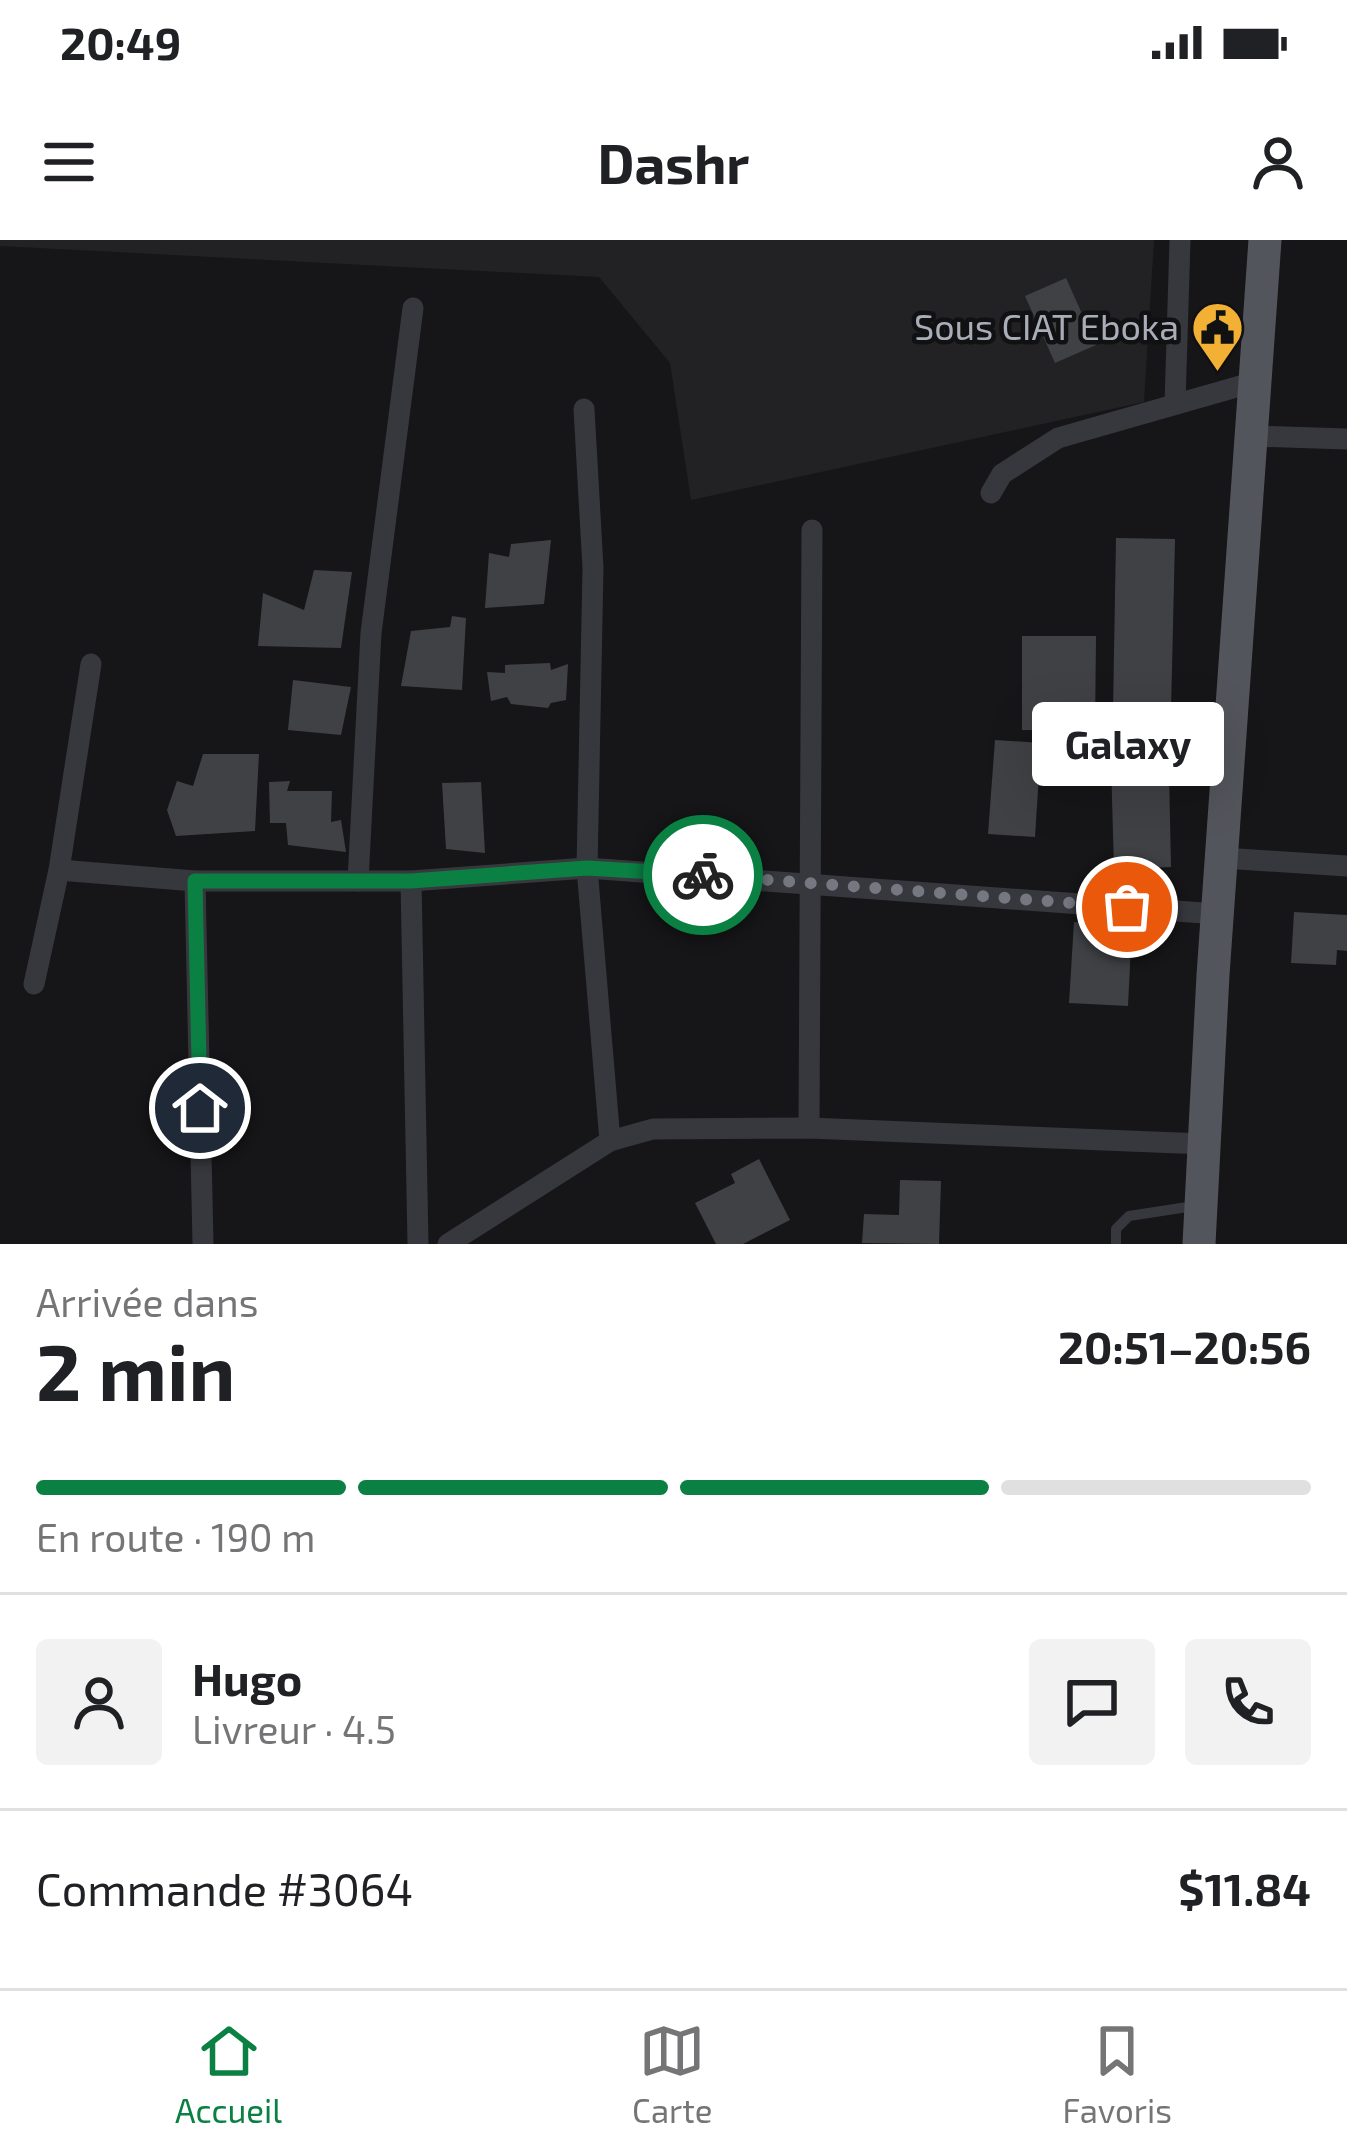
<!DOCTYPE html>
<html lang="fr">
<head>
<meta charset="utf-8">
<style>
  :root { --surface:#fff; --page:#f2f2f2; --text:#202124; --muted:#757577; --line:#e0e0e0; --accent:#0b8043 }
  body { margin:0; font-family:"Exo 2",sans-serif; background:var(--page); color:var(--text); height:100vh; display:flex; flex-direction:column; font-size:45px; white-space:nowrap }
  * { box-sizing:border-box; margin:0 }
  p { font-size:39px; color:var(--muted) }
  .icon { flex:none; width:66px; height:66px; fill:none; stroke:currentColor; stroke-width:2; stroke-linecap:round; stroke-linejoin:round }
  .map { position:relative; height:1004px; overflow:hidden }
  .sheet { display:flex; flex-direction:column; background:var(--surface); flex:1 }
  .sheet>* { flex:none }
  .pin { position:absolute; display:grid; place-items:center; width:102px; height:102px; color:#fff; margin:-51px; border:6px solid #fff; border-radius:50%; box-shadow:0 3px 12px #0007 }
  .courier { position:absolute; display:grid; place-items:center; width:120px; height:120px; margin:-60px; border:9px solid #0b8043; border-radius:50%; background:#fff; color:#222; box-shadow:0 3px 15px #0007 }
  .bubble { position:absolute; height:84px; border-radius:12px; background:var(--surface); box-shadow:0 12px 48px #0002; font-size:39px; font-weight:700; line-height:84px; text-align:center }
  .headline em { font-style:normal; font-weight:700 }
  .headline div { display:flex; flex-direction:column-reverse }
  .headline { display:flex; align-items:center; justify-content:space-between; height:204px; padding:0 36px }
  h1 { font-size:78px; font-weight:700; line-height:90px }
  .bar { display:grid; grid-template-columns:repeat(4,1fr); gap:18px 12px; align-content:center; height:144px; padding:0 36px }
  .bar i { height:15px; border-radius:9px; background:var(--line) }
  .bar .active { background:var(--accent) }
  .bar p { grid-column:span 4 }
  .line { display:flex; align-items:center; gap:30px; padding:0 36px; border-top:3px solid var(--line) }
  .line div { flex:1 }
  .round { display:grid; place-items:center; flex:none; width:126px; height:126px; border-radius:12px; background:var(--page) }
  .status { display:flex; justify-content:space-between; align-items:center; height:84px; padding:0 60px; background:var(--surface); direction:ltr }
  .status svg { height:33px; fill:currentColor }
  header { display:flex; justify-content:space-between; align-items:center; height:156px; padding:0 36px; background:var(--surface); font-size:54px; font-weight:700 }
  .dock { display:flex; justify-content:space-around; align-items:center; height:168px; border-top:3px solid var(--line); background:var(--surface); font-size:33px; color:var(--muted) }
  .dock a { display:grid; justify-items:center; gap:6px }
  .dock .active { color:var(--accent) }
  .map>svg:first-child { display:block }
  .built { fill:#222225 }
  .building { fill:#404145 }
  .lines { fill:none; stroke-linecap:round; stroke-linejoin:round }
  .lane { stroke:#37383d; stroke-width:10 }
  .street { stroke:#37383d; stroke-width:21 }
  .primary { stroke:#53555c; stroke-width:33 }
  .done { stroke:#757880; stroke-width:12; stroke-dasharray:0 21.6 }
  .route { stroke:#0b8043; stroke-width:15 }
  .labels { text-anchor:middle; stroke-width:9; stroke-linejoin:round; paint-order:stroke }
  .poi-label { font-size:36px; fill:#a8adb8; stroke:#111113; text-anchor:end }
</style>
</head>
<body>
<div class="status"><b>20:49</b><svg viewBox="0 0 49 12"><path d="M0 12V9h3v3zM5 12V6h3v6zM10 12V3h3v9zM15 12V0h3v12zM26 1h20v11H26zM47 4h2v5h-2z"/></svg></div>
<header><svg class="icon" aria-label="menu" viewBox="0 0 24 24"><path d="M4 6h16M4 12h16M4 18h16"/></svg>Dashr<svg class="icon" aria-label="person" viewBox="0 0 24 24"><circle cx="12" cy="8" r="4"/><path d="M4 21q1-7 8-7t8 7"/></svg></header>
<div class="map">
<svg width="1347" height="1004" viewBox="0 0 1347 1004">
  <rect width="100%" height="100%" fill="#161618"/>
  <polygon class="built" points="0,0 1154,0 1144,162 691,260 670,123 599,37 0,6"/>
  <g class="building">
    <polygon points="1066,38 1096,105 1055,123 1025,56"/>
    <polygon points="1116,298 1175,299 1171,471 1113,470"/>
    <polygon points="551,300 544,364 485,368 489,313 509,317 511,304"/>
    <polygon points="314,330 352,332 341,408 258,406 263,353 304,370"/>
    <polygon points="452,376 466,378 462,450 401,446 411,391 450,387"/>
    <polygon points="1022,396 1096,396 1095,490 1022,490"/>
    <polygon points="550,423 551,430 568,424 566,460 551,463 548,468 511,464 507,457 491,461 487,432 505,433 505,425"/>
    <polygon points="293,440 351,447 341,495 288,490"/>
    <polygon points="1168,485 1171,627 1114,629 1110,487"/>
    <polygon points="995,500 1041,503 1035,597 988,594"/>
    <polygon points="203,514 259,514 255,591 176,596 167,570 177,541 193,546"/>
    <polygon points="290,541 287,551 332,551 331,582 341,580 346,612 288,605 286,583 270,583 269,542"/>
    <polygon points="481,542 485,613 446,609 442,543"/>
    <polygon points="1294,672 1347,675 1347,711 1337,710 1336,725 1291,723"/>
    <polygon points="1074,682 1132,686 1128,766 1069,763"/>
    <polygon points="759,919 790,980 743,1004 716,1004 695,963 735,943 731,934"/>
    <polygon points="900,940 941,941 939,1004 862,1003 864,974 899,975"/>
  </g>
  <g class="lines">
    <polyline class="lane" points="1116,1004 1116,989 1129,976 1194,966"/>
    <g class="street">
      <polyline points="1175,164 1180,0"/>
      <polyline points="584,169 593,328 587,628 610,901"/>
      <polyline points="1250,196 1347,199"/>
      <polyline points="991,253 1002,234 1058,198 1254,142"/>
      <polyline points="1223,618 1347,626"/>
      <polyline points="59,630 195,641 411,641 587,628 1217,674"/>
      <polyline points="195,641 203,1004"/>
      <polyline points="358,641 371,393 413,68"/>
      <polyline points="411,641 418,1004"/>
      <polyline points="34,744 59,630 91,424"/>
      <polyline points="809,888 812,290"/>
      <polyline points="448,1004 610,901 653,889 809,888 1204,904"/>
    </g>
    <polyline class="primary" points="1199,1004 1213,735 1265,0"/>
  </g>
  <g class="lines">
    <polyline class="done" points="703,635 1127,667"/>
    <polyline class="route" points="200,868 195,641 411,641 587,628 703,635"/>
  </g>
  <defs>
    <symbol id="civic-pin" viewBox="-11 -11 22 30"><path d="M0 17L-7.5 6A9.5 9.5 0 1 1 7.5 6Z" fill="#f2b134" stroke="#111113"/><path d="M-.6-6.5H3V-4.5H.6V-3L4-1V1h2V6H-6V1h2V-1L-.6-3ZM-1.2 2.5V6h2.4V2.5Z" fill="#111"/></symbol>
  </defs>
  <g fill-rule="evenodd">
    <use href="#civic-pin" x="1188" y="58" width="59" height="81"/>
  </g>
  <g class="labels">
    <g class="poi-label">
      <text x="1179" y="100">Sous CIAT Eboka</text>
    </g>
  </g>
</svg>
<div class="pin" style="left:1127px;top:667px;background:#ea580c"><svg class="icon" aria-label="bag" viewBox="0 0 24 24"><path d="M5 8h14l-1 12H6zM9 8a3 3 0 0 1 6 0"/></svg></div>
<div class="pin" style="left:200px;top:868px;background:#1f2937"><svg class="icon" aria-label="home" viewBox="0 0 24 24"><path d="M3 11l9-7 9 7M6 9v11h12V9"/></svg></div>
<div class="courier" style="left:703px;top:635px"><svg class="icon" aria-label="bike" viewBox="0 0 24 24"><circle cx="6" cy="16" r="4"/><circle cx="18" cy="16" r="4"/><path d="M6 16l4-8h5l3 8M10 8l3 8H6M13 5h3"/></svg></div>
<div class="bubble" style="left:1032px;top:462px;width:192px">Galaxy</div>
</div>
<section class="sheet">
<div class="headline"><div><h1>2 min</h1><p>Arrivée dans</p></div><em>20:51–20:56</em></div>
<div class="bar"><i class="active"></i><i class="active"></i><i class="active"></i><i></i><p>En route · 190 m</p></div>
<div class="line" style="height:216px"><a class="round"><svg class="icon" aria-label="person" viewBox="0 0 24 24"><circle cx="12" cy="8" r="4"/><path d="M4 21q1-7 8-7t8 7"/></svg></a><div><b>Hugo</b><p>Livreur · 4.5</p></div><a class="round"><svg class="icon" aria-label="chat" viewBox="0 0 24 24"><path d="M4 5h16v11H9l-5 4z"/></svg></a><a class="round"><svg class="icon" aria-label="phone" viewBox="0 0 24 24"><path d="M5 4h4l2 5-3 2q2 4 5 5l2-3 5 2v4C11 20 4 13 5 4z"/></svg></a></div>
<div class="line" style="height:156px"><div>Commande #3064</div><b>$11.84</b></div>
</section>
<nav class="dock">
<a class="active"><svg class="icon" aria-label="home" viewBox="0 0 24 24"><path d="M3 11l9-7 9 7M6 9v11h12V9"/></svg>Accueil</a>
<a><svg class="icon" aria-label="map" viewBox="0 0 24 24"><path d="M3 6l6-2 6 2 6-2v14l-6 2-6-2-6 2zM9 4v14M15 6v14"/></svg>Carte</a>
<a><svg class="icon" aria-label="saved" viewBox="0 0 24 24"><path d="M7 4h10v16l-5-4-5 4z"/></svg>Favoris</a>
</nav>
</body>
</html>
